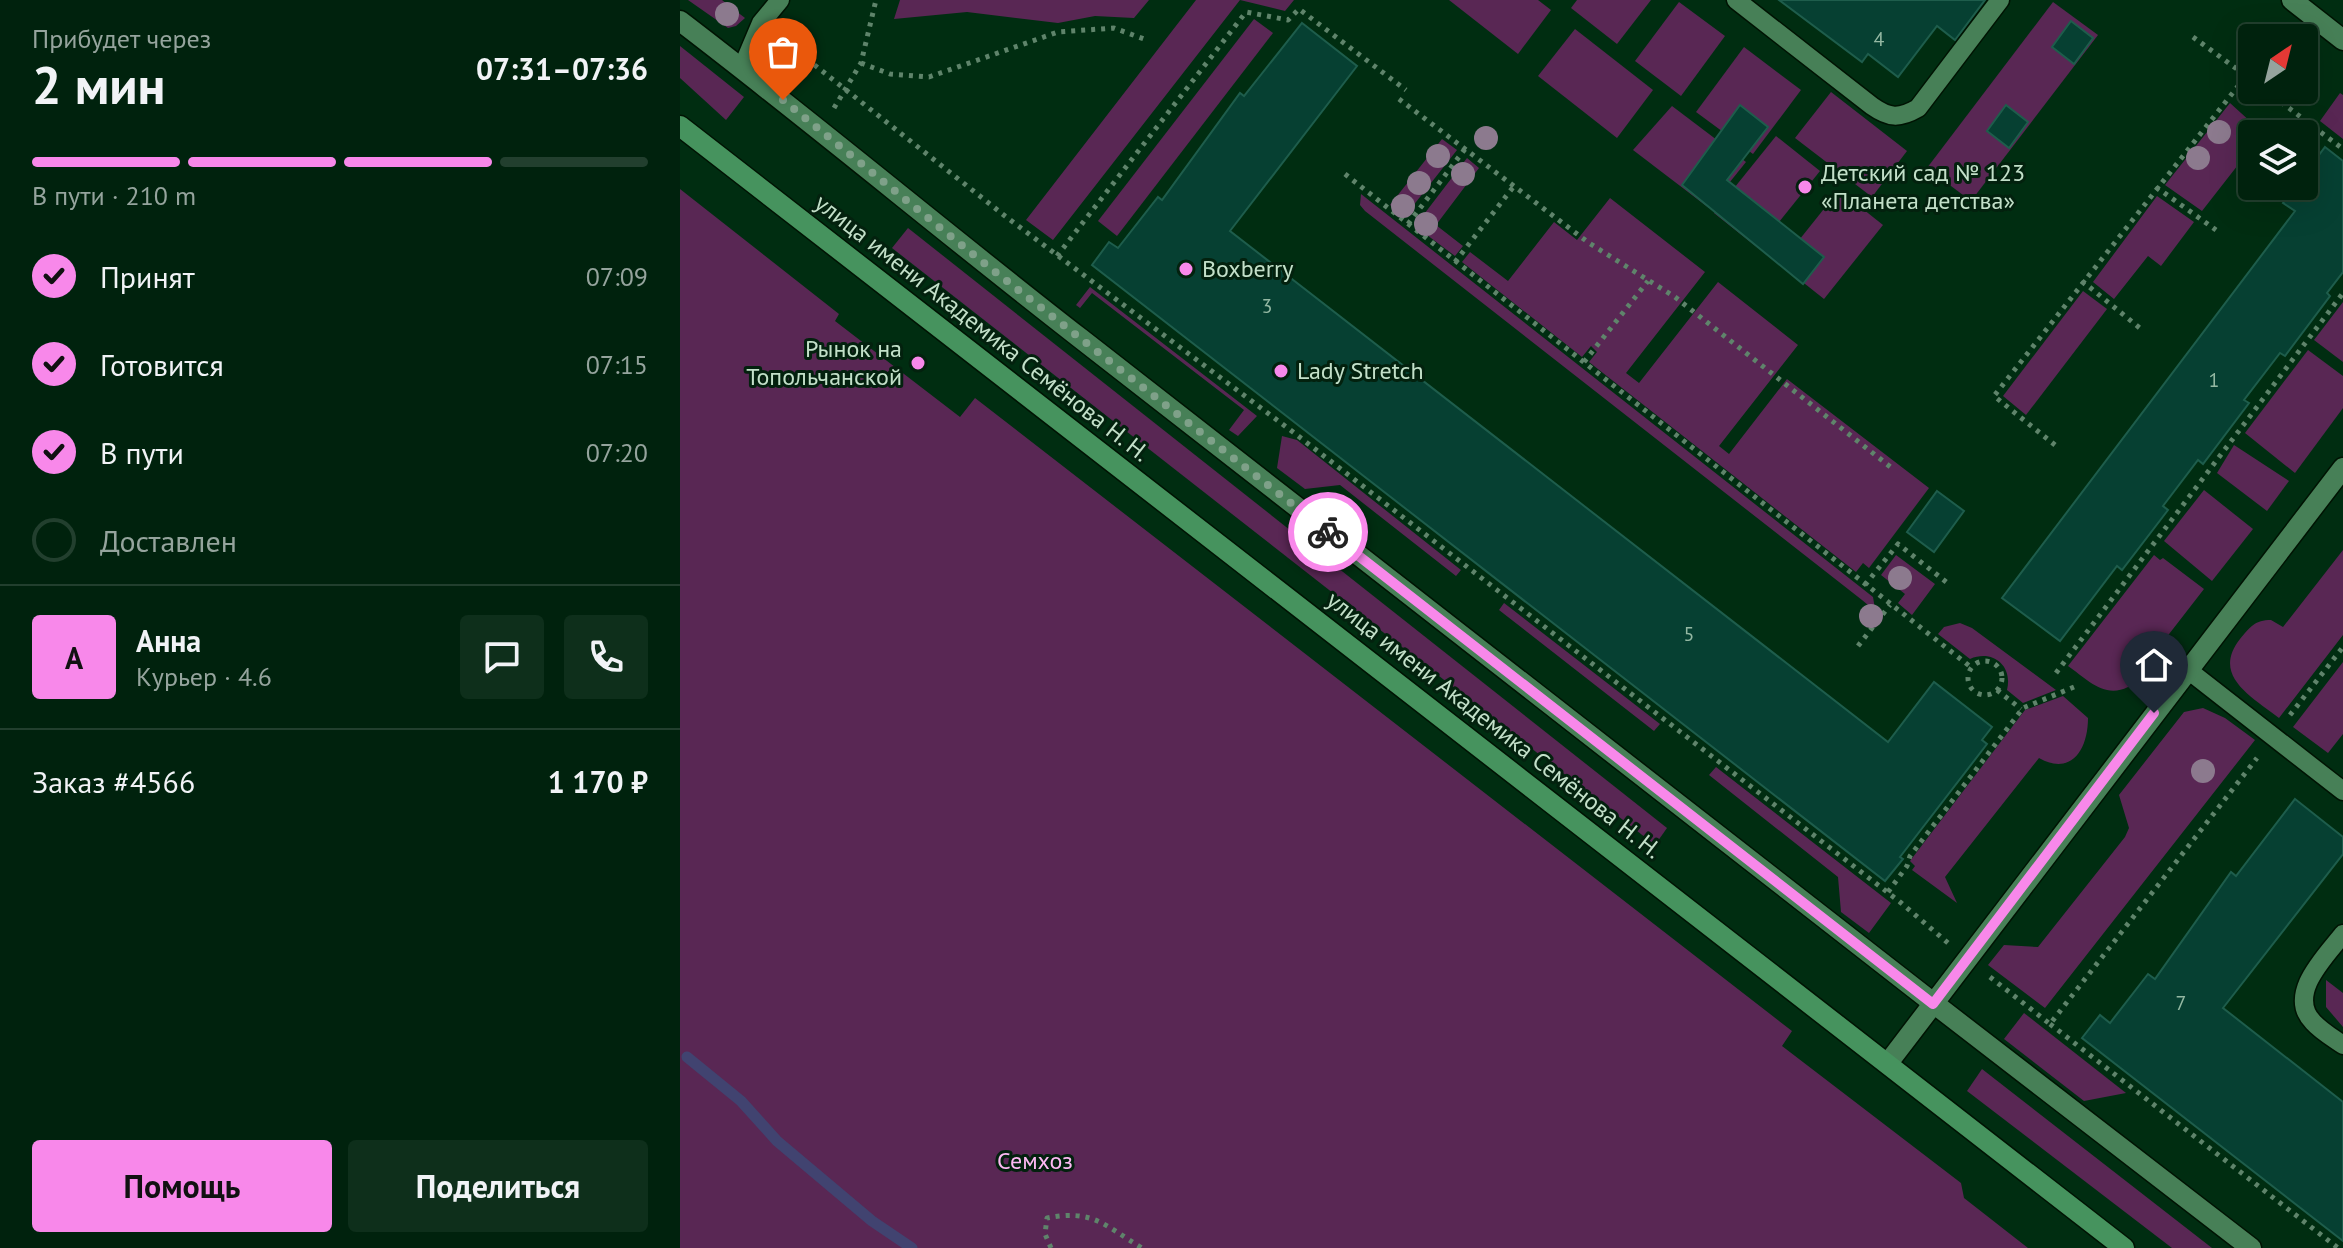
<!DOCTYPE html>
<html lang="ru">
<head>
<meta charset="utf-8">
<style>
  :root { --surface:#00220d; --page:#0e2f1b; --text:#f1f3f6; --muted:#95a49d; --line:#223f2e; --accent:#f888ea }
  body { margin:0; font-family:"PT Sans",sans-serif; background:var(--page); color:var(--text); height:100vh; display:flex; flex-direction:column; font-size:30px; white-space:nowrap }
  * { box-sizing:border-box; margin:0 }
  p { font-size:26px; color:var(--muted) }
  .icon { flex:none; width:44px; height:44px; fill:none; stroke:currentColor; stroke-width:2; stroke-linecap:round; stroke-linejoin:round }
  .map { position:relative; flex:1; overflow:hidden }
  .drawer { display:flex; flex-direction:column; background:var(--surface); width:680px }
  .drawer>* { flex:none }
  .needle { width:52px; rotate:35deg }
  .fabs { position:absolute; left:1558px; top:24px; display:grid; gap:16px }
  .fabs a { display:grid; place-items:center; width:80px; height:80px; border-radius:8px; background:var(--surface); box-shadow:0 8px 32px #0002,0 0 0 2px var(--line); font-size:40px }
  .pin { position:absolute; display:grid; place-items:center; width:68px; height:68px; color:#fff; margin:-82px -34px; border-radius:50% 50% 50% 0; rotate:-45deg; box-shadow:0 0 8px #0007 }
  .pin .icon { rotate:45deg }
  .courier { position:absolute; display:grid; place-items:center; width:80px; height:80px; margin:-40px; border:6px solid #f888ea; border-radius:50%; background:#fff; color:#222; box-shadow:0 2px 10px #0007 }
  .head em { font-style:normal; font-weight:700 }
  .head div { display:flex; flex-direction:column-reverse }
  .head { display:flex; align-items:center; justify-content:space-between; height:136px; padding:0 32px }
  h1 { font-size:52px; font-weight:700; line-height:60px }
  .bar { display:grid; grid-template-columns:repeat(4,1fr); gap:12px 8px; align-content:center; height:96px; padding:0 32px }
  .bar i { height:10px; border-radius:6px; background:var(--line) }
  .bar .selected { background:var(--accent) }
  .bar p { grid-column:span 4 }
  .line { display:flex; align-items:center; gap:20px; padding:0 32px; border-top:2px solid var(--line) }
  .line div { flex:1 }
  .round { display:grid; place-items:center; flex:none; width:84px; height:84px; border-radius:8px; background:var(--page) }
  ol { padding:0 32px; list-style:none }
  li { display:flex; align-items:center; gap:24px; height:88px }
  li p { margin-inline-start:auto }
  li .icon { padding:8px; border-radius:50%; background:var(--accent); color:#111; stroke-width:4 }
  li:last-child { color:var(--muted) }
  li i { width:44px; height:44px; border:4px solid var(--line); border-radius:50% }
  .button { display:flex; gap:16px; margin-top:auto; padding:16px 32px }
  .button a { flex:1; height:92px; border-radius:8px; background:var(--accent); color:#111; font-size:32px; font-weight:700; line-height:92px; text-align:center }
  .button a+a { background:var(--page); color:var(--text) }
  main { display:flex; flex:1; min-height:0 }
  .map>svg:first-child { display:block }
  .green { fill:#592754 }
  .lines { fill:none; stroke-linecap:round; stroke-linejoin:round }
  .stream { stroke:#414370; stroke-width:11 }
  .building { fill:#064032; stroke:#1e5d4c; stroke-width:2 }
  .service-casing { stroke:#001303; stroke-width:21 }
  .minor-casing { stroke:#001303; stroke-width:23 }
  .secondary-casing { stroke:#001303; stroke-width:23 }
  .path { stroke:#5f846b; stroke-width:5; stroke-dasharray:4 6; stroke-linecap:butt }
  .service { stroke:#478057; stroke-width:18 }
  .minor { stroke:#478057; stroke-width:20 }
  .secondary { stroke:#46935e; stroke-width:20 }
  .tree { fill:#8c7a8e }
  .done { stroke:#7fa189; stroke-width:8; stroke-dasharray:0 14.4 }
  .route { stroke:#f888ea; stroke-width:10 }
  .poi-dot { fill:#f888ea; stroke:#03210e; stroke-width:3 }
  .labels { text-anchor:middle; stroke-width:6; stroke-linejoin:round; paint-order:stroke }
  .number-label { font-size:20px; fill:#94b8a3 }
  .poi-label { font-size:24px; fill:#c3e0c9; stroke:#03210e; text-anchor:start }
  .street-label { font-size:24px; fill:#c3e0c9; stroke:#03210e }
  .park-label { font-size:24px; fill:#feb9f4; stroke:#03210e }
</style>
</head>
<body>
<main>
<section class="drawer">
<div class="head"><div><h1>2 мин</h1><p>Прибудет через</p></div><em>07:31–07:36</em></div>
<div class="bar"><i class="selected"></i><i class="selected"></i><i class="selected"></i><i></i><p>В пути · 210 m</p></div>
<ol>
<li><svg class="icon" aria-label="check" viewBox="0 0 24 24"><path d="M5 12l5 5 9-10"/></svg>Принят<p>07:09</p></li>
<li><svg class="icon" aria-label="check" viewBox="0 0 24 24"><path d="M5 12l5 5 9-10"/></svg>Готовится<p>07:15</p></li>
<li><svg class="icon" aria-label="check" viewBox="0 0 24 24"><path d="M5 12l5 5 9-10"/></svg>В пути<p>07:20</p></li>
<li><i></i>Доставлен</li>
</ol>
<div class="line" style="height:144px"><b class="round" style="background:var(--accent);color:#111">А</b><div><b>Анна</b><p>Курьер · 4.6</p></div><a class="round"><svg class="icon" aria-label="chat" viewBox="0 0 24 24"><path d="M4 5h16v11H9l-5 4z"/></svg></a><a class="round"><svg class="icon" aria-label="phone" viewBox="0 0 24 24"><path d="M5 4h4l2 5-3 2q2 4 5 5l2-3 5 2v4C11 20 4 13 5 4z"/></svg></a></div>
<div class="line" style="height:104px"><div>Заказ #4566</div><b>1 170 ₽</b></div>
<div class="button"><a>Помощь</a><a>Поделиться</a></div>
</section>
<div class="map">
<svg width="1663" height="1248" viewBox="0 0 1663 1248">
  <rect width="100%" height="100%" fill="#002d11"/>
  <g class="green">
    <polygon points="8,0 42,0 65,18 56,26 48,28"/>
    <polygon points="220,0 469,0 454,18 415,16 378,23 287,12 214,19"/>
    <polygon points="516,0 614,0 605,11 560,0 373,240 346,220"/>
    <polygon points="769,0 858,0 871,10 838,54"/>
    <polygon points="897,0 971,0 937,44 891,8"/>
    <polygon points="999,2 1045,36 1001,96 955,61"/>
    <polygon points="1373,2 1418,35 1291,201 1247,168"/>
    <polygon points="574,19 593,33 437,236 418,221"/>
    <polygon points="895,29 973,90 937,138 858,76"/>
    <polygon points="0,46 64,97 46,120 0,78"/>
    <polygon points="1064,47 1121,90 1073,154 1016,112"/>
    <polygon points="1151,92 1227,151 1192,197 1115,138"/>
    <polygon points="1660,93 1663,95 1663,139 1640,121"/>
    <polygon points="1550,103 1583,133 1572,134 1572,147 1522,211 1485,185"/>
    <polygon points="992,106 1066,162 1029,208 953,150"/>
    <polygon points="1096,136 1140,171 1078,248 1034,213"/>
    <polygon points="762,139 777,150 725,216 710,205"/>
    <polygon points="787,158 799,168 756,225 783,246 775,256 735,226"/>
    <polygon points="0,189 159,314 155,321 280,417 295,398 1112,1031 1102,1046 1281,1183 1284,1198 1348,1248 0,1248"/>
    <polygon points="1159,190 1203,225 1144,299 1100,264"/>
    <polygon points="681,194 1193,597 1196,615 1189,625 1186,622 1188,605 1182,600 685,211 680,205"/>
    <polygon points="1477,196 1514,222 1481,266 1468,256 1434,299 1413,282"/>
    <polygon points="930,198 1025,272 946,373 959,383 1038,282 1118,345 1039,446 1049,454 1107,379 1249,488 1189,568 1183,563 1176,572 909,362 917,352 911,346 902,357 782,262 790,252 828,281 874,222 897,240"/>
    <polygon points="228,228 987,828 975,845 212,248"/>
    <polygon points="410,287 577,416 558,436 549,430 564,410 412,293 400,308 396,305"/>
    <polygon points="1403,291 1427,309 1346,415 1323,396"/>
    <polygon points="1663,302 1663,362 1634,340"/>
    <polygon points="1628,350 1663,376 1663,408 1615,473 1565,433"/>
    <polygon points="602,436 617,440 781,570 776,576 660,485 625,489 597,468"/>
    <polygon points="1554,445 1609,481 1587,511 1537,473"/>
    <polygon points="1524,490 1573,529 1532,581 1484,541"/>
    <path d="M1663,550V635L1599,718C1572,697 1531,676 1560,639C1570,627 1575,620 1591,620L1603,627Z"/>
    <polygon points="1216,555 1255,584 1232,615 1218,603 1225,594 1201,575"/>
    <path d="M1474,555L1480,560L1483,558L1524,589L1448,687C1424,699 1407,679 1388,666Z"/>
    <polygon points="824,603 980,724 974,731 819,610"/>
    <path d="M1280,623L1292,628L1376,690L1343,703L1327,690C1333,666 1313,649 1290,659L1258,634L1264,627Z"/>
    <polygon points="1663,662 1663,734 1648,753 1613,727"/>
    <path d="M1383,696L1408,718C1408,750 1391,776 1359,758L1265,877L1277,903L1232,870L1235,866L1230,861L1345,710Z"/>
    <polygon points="1523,708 1545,718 1575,740 1365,1008 1308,965 1324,945 1358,947 1445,837 1449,828 1439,795 1504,712"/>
    <polygon points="1036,767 1211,903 1189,933 1161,912 1158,877 1029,775"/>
    <polygon points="1646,980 1663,993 1663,1027 1646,1007"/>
    <polygon points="1344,1013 1446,1093 1404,1101 1324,1039"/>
    <polygon points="1302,1069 1532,1248 1492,1248 1287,1091"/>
  </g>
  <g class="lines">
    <polyline class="stream" points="7,1057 61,1101 97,1141 192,1221 232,1248"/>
  </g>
  <g class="building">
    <polygon points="1099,0 1305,0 1275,40 1257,26 1218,77 1188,54 1182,62"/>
    <polygon points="1391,21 1413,38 1394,64 1372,47"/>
    <polygon points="622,23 677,66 550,231 1208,742 1254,682 1312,727 1302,740 1307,744 1220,857 1223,859 1205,881 412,265 429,242 438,248 478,197 482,200 560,93 564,96"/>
    <polygon points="1060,105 1088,127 1047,180 1144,257 1123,284 1002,185"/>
    <polygon points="1326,105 1348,122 1329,148 1307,131"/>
    <polygon points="1645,147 1663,161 1663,272 1647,293 1650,296 1605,356 1600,353 1564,400 1569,403 1523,464 1518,460 1483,506 1488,510 1442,570 1437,566 1380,641 1322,598 1615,211 1603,203 1615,186 1624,186 1624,175"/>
    <polygon points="1257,491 1284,511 1254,552 1227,532"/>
    <polygon points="1615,799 1663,837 1663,854 1543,1008 1663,1102 1663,1241 1402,1038 1420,1015 1430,1023 1468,974 1475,979 1551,872 1556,876"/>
  </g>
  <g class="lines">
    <defs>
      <g id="service">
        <path d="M1056,0L1192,106C1209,118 1219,119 1238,108L1320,0"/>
        <polyline points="62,68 81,23 100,0"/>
        <polyline points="1508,670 1663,791"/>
        <path d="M1663,934C1646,956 1606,994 1633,1022C1641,1031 1653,1038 1663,1045"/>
      </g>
      <g id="minor">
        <polyline points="1612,0 1663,40"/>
        <path d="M0,21C135,124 266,234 400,338C790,643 1179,947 1571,1248"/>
        <polyline points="1208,1063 1663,468"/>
      </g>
      <polyline id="secondary" points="0,126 1444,1248"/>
    </defs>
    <use href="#service" class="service-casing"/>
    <use href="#minor" class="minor-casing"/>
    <use href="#secondary" class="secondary-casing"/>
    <g class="path">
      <polyline points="1513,37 1572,80"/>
      <polyline points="103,40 325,216 613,432 1220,902 1268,943"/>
      <polyline points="181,63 210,74 249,77 378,32 434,28 464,39"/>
      <polyline points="1585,90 1663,149"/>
      <polyline points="719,99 909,243 995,297 1213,469"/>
      <polyline points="154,108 181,63 196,0"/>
      <polyline points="665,174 1292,668"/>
      <polyline points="1476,187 1536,230"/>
      <polyline points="728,224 785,149"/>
      <polyline points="377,256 566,12 608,20 619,9 726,90"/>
      <polyline points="775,262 834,186"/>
      <polyline points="1402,281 1461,329"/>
      <polyline points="904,362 968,281"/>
      <polyline points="1375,445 1314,396 1566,76"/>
      <polyline points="1185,585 1218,544 1270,585"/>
      <polyline points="1178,646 1210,605"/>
      <circle cx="1305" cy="678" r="17"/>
      <polyline points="1376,673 1663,293"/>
      <polyline points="1317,690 1341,709"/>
      <polyline points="1610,715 1663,647"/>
      <polyline points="1208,892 1227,866 1230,856 1343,708 1394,687"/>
      <polyline points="1310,977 1370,1024 1577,758"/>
      <polyline points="1370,1024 1658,1248"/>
      <path d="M371,1248L365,1234L367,1218C413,1209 424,1225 462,1248"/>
    </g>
    <use href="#service" class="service"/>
    <use href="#minor" class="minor"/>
    <use href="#secondary" class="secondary"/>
  </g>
  <g class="tree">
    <circle cx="47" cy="14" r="12"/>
    <circle cx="1539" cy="132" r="12"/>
    <circle cx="806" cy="138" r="12"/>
    <circle cx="758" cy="156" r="12"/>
    <circle cx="1518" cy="158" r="12"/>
    <circle cx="783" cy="174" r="12"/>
    <circle cx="739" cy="183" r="12"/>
    <circle cx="723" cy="206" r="12"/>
    <circle cx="746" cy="224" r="12"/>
    <circle cx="1220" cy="578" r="12"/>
    <circle cx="1191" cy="616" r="12"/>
    <circle cx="1523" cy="771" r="12"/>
  </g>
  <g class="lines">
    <polyline class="done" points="103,100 295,256 648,532"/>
    <polyline class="route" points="648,532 1253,1004 1474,713"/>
  </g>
  <g class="poi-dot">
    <circle cx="1125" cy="187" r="8"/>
    <circle cx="506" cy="269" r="8"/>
    <circle cx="238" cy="363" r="8"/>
    <circle cx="601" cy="371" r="8"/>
  </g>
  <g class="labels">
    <g class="number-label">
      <text x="1199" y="46">4</text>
      <text x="587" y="313">3</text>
      <text x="1534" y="387">1</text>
      <text x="1009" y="641">5</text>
      <text x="1501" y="1010">7</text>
    </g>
    <g class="poi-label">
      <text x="1141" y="181">Детский сад № 123<tspan x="1141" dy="28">«Планета детства»</tspan></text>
      <text x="522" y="277">Boxberry</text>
      <text x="222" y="357" text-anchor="end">Рынок на<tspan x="222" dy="28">Топольчанской</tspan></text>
      <text x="617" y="379">Lady Stretch</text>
    </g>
    <g class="street-label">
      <text transform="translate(302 328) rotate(38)" y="8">улица имени Академика Семёнова Н. Н.</text>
      <text transform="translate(814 725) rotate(38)" y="8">улица имени Академика Семёнова Н. Н.</text>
    </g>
    <g class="park-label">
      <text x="355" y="1169">Семхоз</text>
    </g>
  </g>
</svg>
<div class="fabs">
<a><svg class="needle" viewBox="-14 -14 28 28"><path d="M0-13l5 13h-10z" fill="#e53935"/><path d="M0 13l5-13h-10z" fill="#95a49d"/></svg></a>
<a><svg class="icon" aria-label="layers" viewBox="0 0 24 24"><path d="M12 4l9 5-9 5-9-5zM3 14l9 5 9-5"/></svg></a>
</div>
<div class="pin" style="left:103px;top:100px;background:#ea580c"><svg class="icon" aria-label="bag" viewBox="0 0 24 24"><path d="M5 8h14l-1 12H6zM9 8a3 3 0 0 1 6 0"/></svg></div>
<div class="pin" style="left:1474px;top:713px;background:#1f2937"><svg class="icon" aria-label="home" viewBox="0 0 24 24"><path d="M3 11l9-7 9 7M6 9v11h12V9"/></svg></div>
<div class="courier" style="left:648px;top:532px"><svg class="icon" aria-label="bike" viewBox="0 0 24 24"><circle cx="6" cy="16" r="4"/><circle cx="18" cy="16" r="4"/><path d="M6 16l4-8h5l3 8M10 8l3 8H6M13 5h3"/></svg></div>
</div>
</main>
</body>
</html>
